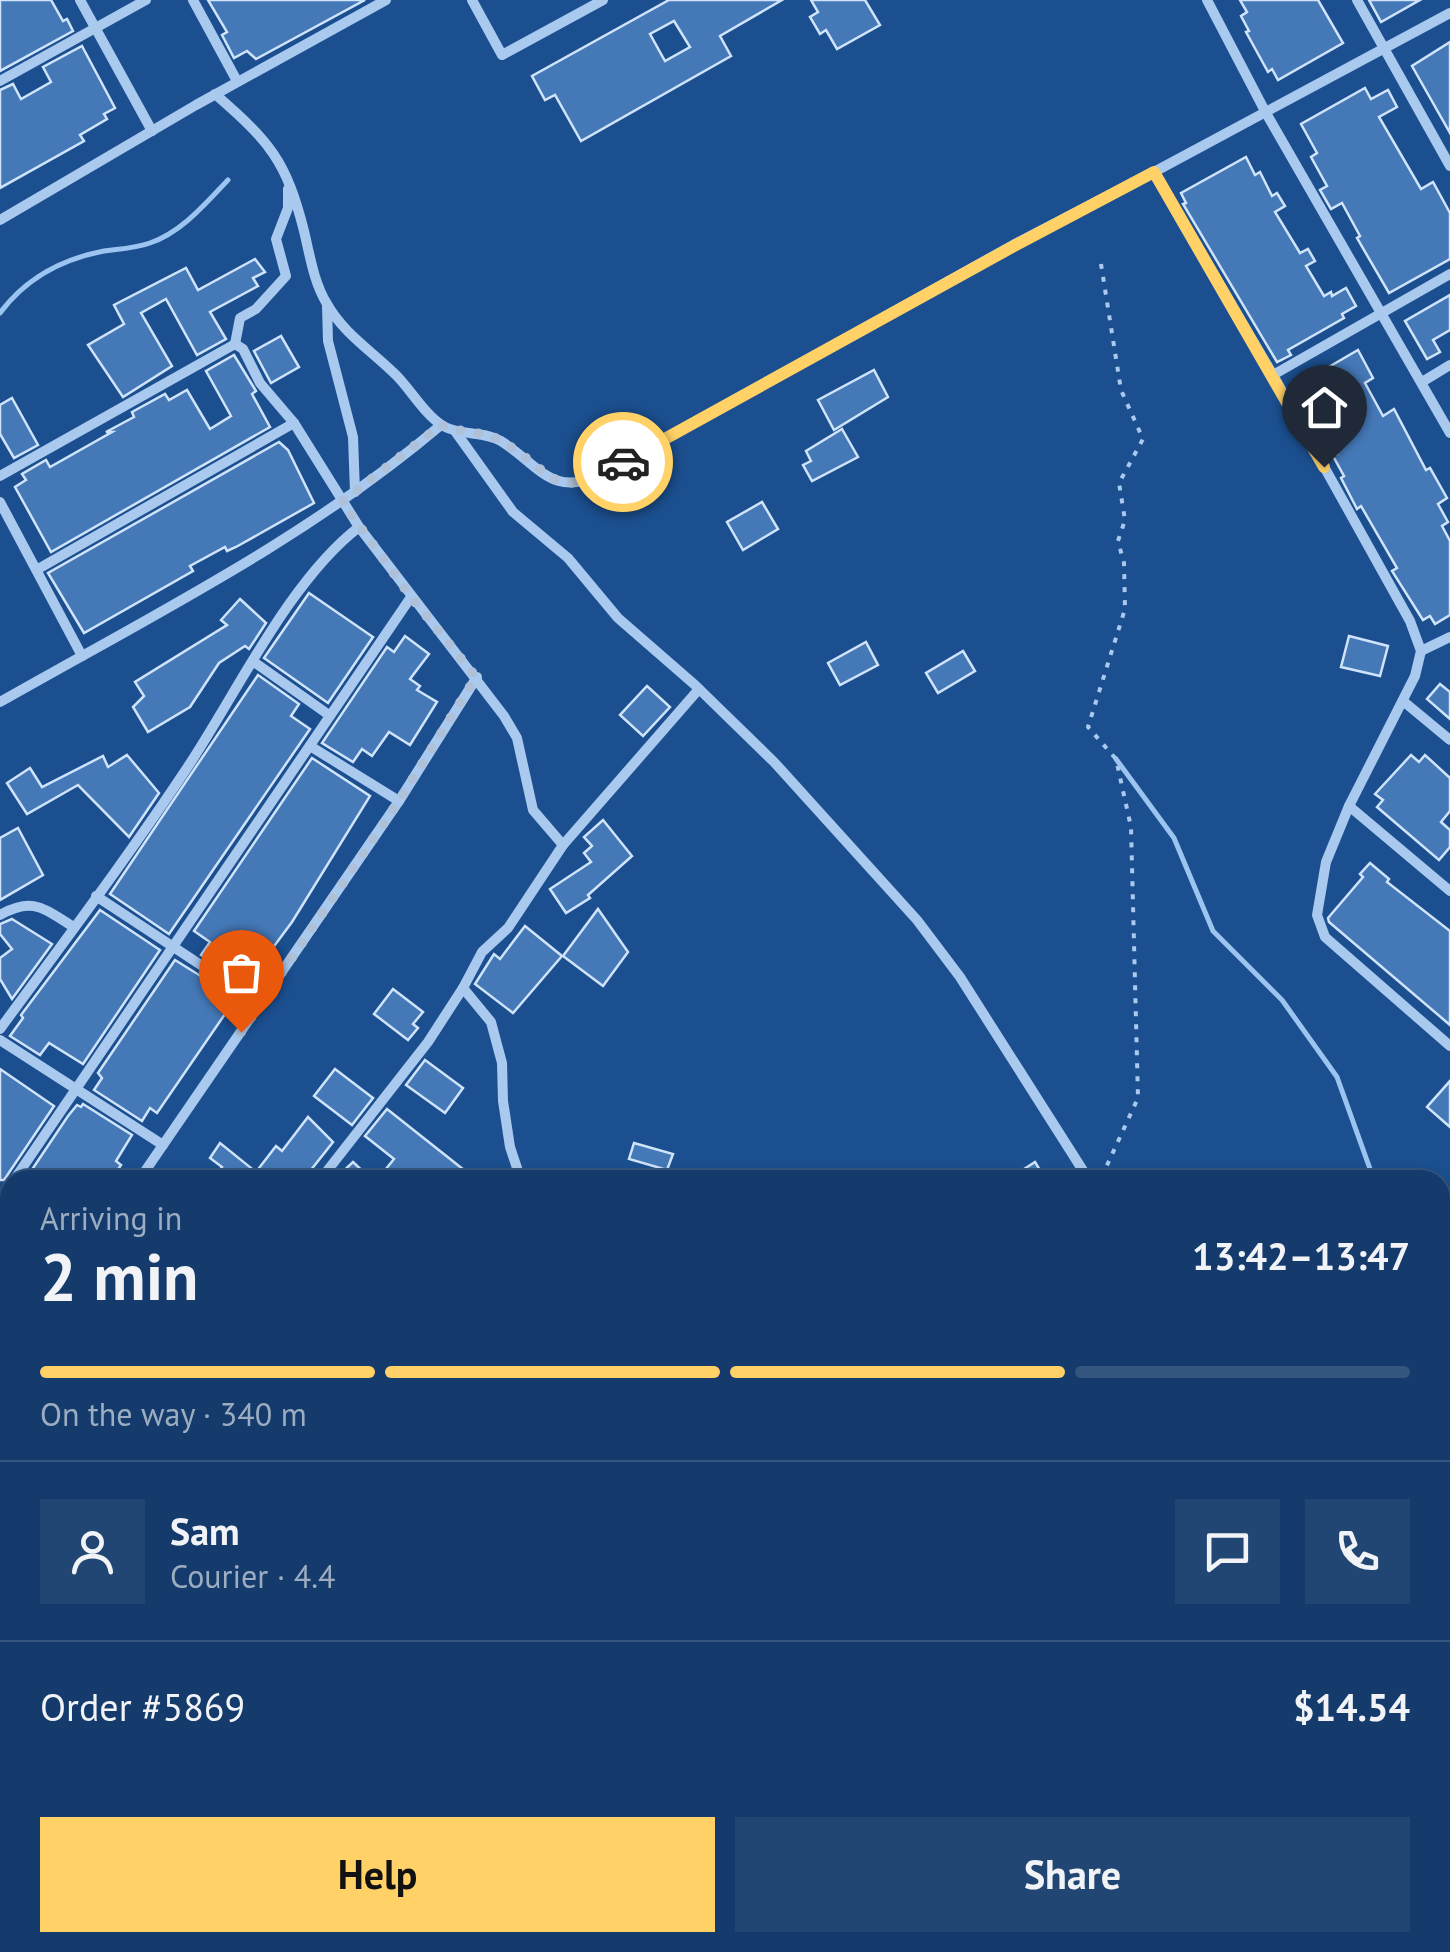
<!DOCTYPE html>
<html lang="en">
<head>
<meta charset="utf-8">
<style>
  :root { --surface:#143b6b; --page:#214673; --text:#f1f3f6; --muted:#9dadc1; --line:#33557e; --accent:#ffd166 }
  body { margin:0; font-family:"PT Sans",sans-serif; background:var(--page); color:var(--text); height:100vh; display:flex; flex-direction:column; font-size:38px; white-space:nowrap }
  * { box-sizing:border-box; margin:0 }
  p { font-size:32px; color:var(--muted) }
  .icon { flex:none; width:55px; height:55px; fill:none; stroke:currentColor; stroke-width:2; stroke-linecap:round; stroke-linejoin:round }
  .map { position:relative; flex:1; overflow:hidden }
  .panel { position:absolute; left:0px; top:1170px; width:1450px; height:782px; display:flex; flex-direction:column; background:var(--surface); border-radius:30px 30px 0 0; box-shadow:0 5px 15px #0003,0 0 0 2px var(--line) }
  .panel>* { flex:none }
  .pin { position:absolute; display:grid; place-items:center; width:85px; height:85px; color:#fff; margin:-102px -42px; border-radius:50% 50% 50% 0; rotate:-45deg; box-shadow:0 0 10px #0007 }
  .pin .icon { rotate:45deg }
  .courier { position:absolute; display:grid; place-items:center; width:100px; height:100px; margin:-50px; border:8px solid #ffd166; border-radius:50%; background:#fff; color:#222; box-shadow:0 2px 12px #0007 }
  .headline em { font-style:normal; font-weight:700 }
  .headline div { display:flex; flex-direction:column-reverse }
  .headline { display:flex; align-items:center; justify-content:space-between; height:170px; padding:0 40px }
  h1 { font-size:65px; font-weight:700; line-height:75px }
  .bar { display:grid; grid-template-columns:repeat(4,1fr); gap:15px 10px; align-content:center; height:120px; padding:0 40px }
  .bar i { height:12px; border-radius:8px; background:var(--line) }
  .bar .on { background:var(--accent) }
  .bar p { grid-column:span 4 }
  .line { display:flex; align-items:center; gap:25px; padding:0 40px; border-top:2px solid var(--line) }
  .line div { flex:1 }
  .round { display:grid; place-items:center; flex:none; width:105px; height:105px; border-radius:0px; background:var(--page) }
  .button { display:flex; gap:20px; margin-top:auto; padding:20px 40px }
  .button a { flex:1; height:115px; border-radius:0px; background:var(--accent); color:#111; font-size:40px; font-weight:700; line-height:115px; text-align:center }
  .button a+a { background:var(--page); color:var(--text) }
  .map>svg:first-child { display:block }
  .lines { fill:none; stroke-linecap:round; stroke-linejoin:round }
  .stream { stroke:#9cc4f0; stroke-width:5 }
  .building { fill:#4478b7; stroke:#cfe3fa; stroke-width:2.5; fill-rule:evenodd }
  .path { stroke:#a9c9ee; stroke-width:4; stroke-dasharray:5 8; stroke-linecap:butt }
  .street { stroke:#a9c9ee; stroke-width:10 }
  .secondary { stroke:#d6e6fa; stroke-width:20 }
  .done { stroke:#afc1d8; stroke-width:10; stroke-dasharray:0 18 }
  .route { stroke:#ffd166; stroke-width:12 }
</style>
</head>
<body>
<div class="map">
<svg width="1450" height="1952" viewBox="0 0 1450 1952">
  <rect width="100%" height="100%" fill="#1b4f8f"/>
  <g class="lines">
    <g class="stream">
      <path d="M0,313C26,278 62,259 104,251C119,249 136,248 150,243C182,232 205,204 228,180"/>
      <polyline points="1116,759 1174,838 1213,931 1282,1000 1337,1077 1374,1180"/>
      <polyline points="1440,1302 1450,1314"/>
    </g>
  </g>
  <g class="building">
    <polygon points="0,0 51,0 63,21 67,19 73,31 0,71"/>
    <polygon points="208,0 365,0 256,59 247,51 234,58 222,35 227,32"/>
    <path d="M669,0H782L720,36L731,56L581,141L555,95L545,100L532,76ZM674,21L690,47L665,61L650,34Z"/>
    <polygon points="811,0 865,0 880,25 837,49 826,30 820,34 810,17 818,12"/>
    <polygon points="1240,0 1318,0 1343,43 1278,80 1272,69 1268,72 1246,32 1249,31 1241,16 1247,12"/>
    <polygon points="1369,0 1420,0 1381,22"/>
    <polygon points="1450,42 1450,133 1412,66"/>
    <polygon points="82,46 115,108 104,114 107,119 80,135 84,141 0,188 0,90 13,84 21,99 51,82 43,67"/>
    <polygon points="1365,88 1371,99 1388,90 1397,107 1379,117 1421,189 1433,182 1450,213 1450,259 1389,293 1357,238 1360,236 1342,203 1331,209 1320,190 1327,186 1311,157 1317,153 1301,124"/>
    <polygon points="1246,157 1255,175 1260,172 1272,196 1277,193 1285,206 1275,212 1300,253 1308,249 1315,261 1306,266 1324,296 1331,292 1332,296 1346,288 1356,306 1342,314 1344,318 1288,350 1291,355 1277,362 1183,204 1186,203 1181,193"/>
    <polygon points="255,259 265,272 253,278 258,286 210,312 226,339 197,355 166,299 141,313 172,366 123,397 88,345 124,324 114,305 186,268 198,290"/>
    <polygon points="1450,295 1450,330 1433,340 1440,352 1427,359 1405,321"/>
    <polygon points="281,336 299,367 271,383 254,351"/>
    <polygon points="1358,350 1373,378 1365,383 1383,416 1394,409 1426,470 1430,468 1447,498 1438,504 1448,522 1442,526 1450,541 1450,615 1435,624 1430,616 1423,620 1392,571 1397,568 1361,506 1357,509 1341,478 1344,476 1333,456 1337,454 1303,393 1307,390 1303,382"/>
    <polygon points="234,355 256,391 252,394 270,427 51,552 15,487 26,480 22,474 46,460 50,467 112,432 106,432 134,417 132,412 165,394 169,400 187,390 210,429 231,416 206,371"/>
    <polygon points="874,370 888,397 834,430 818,400"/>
    <polygon points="12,398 38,445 14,458 0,434 0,405"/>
    <polygon points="842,429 858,457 812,481 803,465 811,461 806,451"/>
    <polygon points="279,442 288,450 314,503 236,547 227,551 225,547 190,566 193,571 84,633 48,573"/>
    <polygon points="762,502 778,529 743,550 727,522"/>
    <polygon points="309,593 373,637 328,703 264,658"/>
    <polygon points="240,599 266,623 249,649 245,646 219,663 190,707 148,732 133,707 144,696 135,682 227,625 221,620"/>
    <polygon points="405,636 429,654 410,679 420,686 417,690 437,702 410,745 389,732 372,756 362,749 353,762 322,743 387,647 394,652"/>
    <polygon points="1349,636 1388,646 1380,676 1341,667"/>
    <polygon points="866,642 878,665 840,685 828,663"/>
    <polygon points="963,651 975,671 938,693 926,673"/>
    <polygon points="258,675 299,704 291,716 310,729 169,934 110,894"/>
    <polygon points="1440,684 1450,692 1450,719 1427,699"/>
    <polygon points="647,686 670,707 643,736 620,715"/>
    <polygon points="127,755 159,793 129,837 78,785 27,814 7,783 30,768 42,787 103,756 108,767"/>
    <polygon points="1411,755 1419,762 1425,755 1450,778 1450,811 1441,822 1450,830 1450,847 1439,860 1377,807 1383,800 1375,794"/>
    <polygon points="312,758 370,796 292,922 246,984 201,955 210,942 194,931"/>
    <polygon points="603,820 632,856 588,895 590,898 566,913 550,889 591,862 584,853 592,846 584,837"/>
    <polygon points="18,828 43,875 0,900 0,838"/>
    <polygon points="1370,863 1389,879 1387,882 1450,931 1450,1025 1329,922 1328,918 1363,877 1360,874"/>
    <polygon points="598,909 628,952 603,986 563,956"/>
    <polygon points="100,910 160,950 83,1064 49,1043 40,1055 10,1036 23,1018 21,1015"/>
    <polygon points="12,919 52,944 12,999 0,979 0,958 12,949 0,934 0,924"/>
    <polygon points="525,926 562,956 513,1013 475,984 494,954 500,959"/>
    <polygon points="175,960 236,998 157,1113 150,1108 142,1121 94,1090 102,1078 98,1073"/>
    <polygon points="393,989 423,1012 413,1024 418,1028 408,1040 374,1014"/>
    <polygon points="425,1060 463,1088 445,1113 406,1085"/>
    <polygon points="0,1069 54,1106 4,1180 0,1180"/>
    <polygon points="335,1069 373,1098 352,1125 314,1096"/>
    <polygon points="1450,1081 1450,1127 1427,1107"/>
    <polygon points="83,1104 132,1135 116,1161 121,1165 111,1180 25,1180 68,1116 77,1105 81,1107"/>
    <polygon points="387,1109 464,1170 456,1180 377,1180 394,1159 365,1136"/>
    <polygon points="308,1117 333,1142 303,1180 212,1180 222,1167 210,1158 220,1143 256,1172 276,1146 282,1151"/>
    <polygon points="634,1143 673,1154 667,1170 629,1159"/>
    <polygon points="353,1162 372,1180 334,1180"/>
    <polygon points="1035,1162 1046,1180 1007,1180"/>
  </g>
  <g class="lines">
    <g class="path">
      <polyline points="1101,264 1121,390 1143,439 1119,483 1125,520 1118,541 1124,563 1125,609 1088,727 1116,759 1131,827 1138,1098 1103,1174"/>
      <polyline points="1440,1926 1450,1922"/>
      <polyline points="1335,1952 1334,1949 1349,1942"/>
    </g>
    <g class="street">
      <polyline points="80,0 152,131"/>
      <polyline points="193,0 237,81"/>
      <polyline points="472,0 502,55 603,0"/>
      <polyline points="1207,0 1266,113 1450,433"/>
      <polyline points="1357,0 1450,166"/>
      <polyline points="1450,13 1154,172 1273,375 1450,274"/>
      <polyline points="0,81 146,0"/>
      <path d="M215,94C270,142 286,160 304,231C310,256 314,283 327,304C343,333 373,352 396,375C411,390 425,415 443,426C461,436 485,431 501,441C541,467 551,497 601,475L1013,245L1154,172"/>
      <polyline points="0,220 196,105 386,0"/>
      <polyline points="327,306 328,341 353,437 355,492"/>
      <polyline points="235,344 240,318 256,309 286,276 276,239 288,208 288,189"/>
      <polyline points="1273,375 1410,621 1421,651 1415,676 1349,806 1326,862 1317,915 1325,937 1450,1046"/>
      <polyline points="1422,382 1450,365"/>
      <polyline points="455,431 513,512 568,558 618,618 695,685 774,762 917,920 960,977 1089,1180"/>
      <polyline points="0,476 235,344 243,349 260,383 294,423 359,527 504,716 517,738 533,810 563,845 508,928 482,952 463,988 491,1022 502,1063 503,1101 510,1147 521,1180"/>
      <polyline points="0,502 82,656"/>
      <polyline points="38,569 294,423"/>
      <polyline points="1421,651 1450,637"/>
      <polyline points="254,662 329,715"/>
      <polyline points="1403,701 1450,740"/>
      <path d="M0,702C151,616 308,538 441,425"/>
      <polyline points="310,746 399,801"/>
      <polyline points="1349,806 1450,891"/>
      <polyline points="563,845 699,689"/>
      <polyline points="96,896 260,1004"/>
      <path d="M0,915C33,896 44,909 74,927"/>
      <path d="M0,1029C63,943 128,857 187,768C237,693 289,581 359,527"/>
      <polyline points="0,1040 163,1145"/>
      <polyline points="14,1180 411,597"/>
      <polyline points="139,1180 399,801 477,677"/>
      <polyline points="320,1180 428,1042 463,988"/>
      <polyline points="0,1201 10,1186"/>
      <polyline points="1440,1726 1450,1741"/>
      <polyline points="735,1942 748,1952"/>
      <polyline points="876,1942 881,1952"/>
      <polyline points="1008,1942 1040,1952"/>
      <polyline points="1233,1942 1235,1952"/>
      <polyline points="36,1952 37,1942"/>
      <polyline points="148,1952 149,1942"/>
      <polyline points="641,1952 648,1942"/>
      <polyline points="766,1952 772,1942"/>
      <polyline points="907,1952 913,1942"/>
    </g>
    <g class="secondary">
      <polyline points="0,1309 10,1315"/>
      <polyline points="1440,1450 1450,1445"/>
      <polyline points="0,1832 10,1833"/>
      <polyline points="254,1942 254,1952"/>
    </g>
  </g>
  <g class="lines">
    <path class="done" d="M241,1032L399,801L476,677L411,597L342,502L441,425C459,433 484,431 501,441C561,477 550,503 623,462"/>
    <polyline class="route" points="623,462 1014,246 1154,172 1324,467"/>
  </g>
</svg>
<div class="pin" style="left:241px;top:1032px;background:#ea580c"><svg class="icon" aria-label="bag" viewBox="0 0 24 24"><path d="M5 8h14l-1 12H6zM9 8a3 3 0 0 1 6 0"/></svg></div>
<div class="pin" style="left:1324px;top:467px;background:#1f2937"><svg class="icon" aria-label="home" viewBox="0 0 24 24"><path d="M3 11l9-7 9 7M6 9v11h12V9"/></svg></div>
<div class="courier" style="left:623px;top:462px"><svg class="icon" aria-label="car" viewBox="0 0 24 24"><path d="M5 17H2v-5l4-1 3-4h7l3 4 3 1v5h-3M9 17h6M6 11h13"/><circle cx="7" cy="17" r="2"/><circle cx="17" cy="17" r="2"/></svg></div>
<section class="panel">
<div class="headline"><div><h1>2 min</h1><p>Arriving in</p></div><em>13:42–13:47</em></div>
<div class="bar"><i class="on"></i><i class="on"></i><i class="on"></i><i></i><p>On the way · 340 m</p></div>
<div class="line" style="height:180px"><a class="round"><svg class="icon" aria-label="person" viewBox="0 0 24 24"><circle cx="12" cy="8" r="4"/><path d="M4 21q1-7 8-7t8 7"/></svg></a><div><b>Sam</b><p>Courier · 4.4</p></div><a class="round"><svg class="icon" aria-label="chat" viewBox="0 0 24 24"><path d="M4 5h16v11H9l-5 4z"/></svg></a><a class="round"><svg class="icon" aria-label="phone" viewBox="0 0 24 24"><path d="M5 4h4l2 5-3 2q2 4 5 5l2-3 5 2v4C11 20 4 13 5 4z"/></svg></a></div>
<div class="line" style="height:130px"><div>Order #5869</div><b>$14.54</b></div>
<div class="button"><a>Help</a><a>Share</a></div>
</section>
</div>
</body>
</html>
